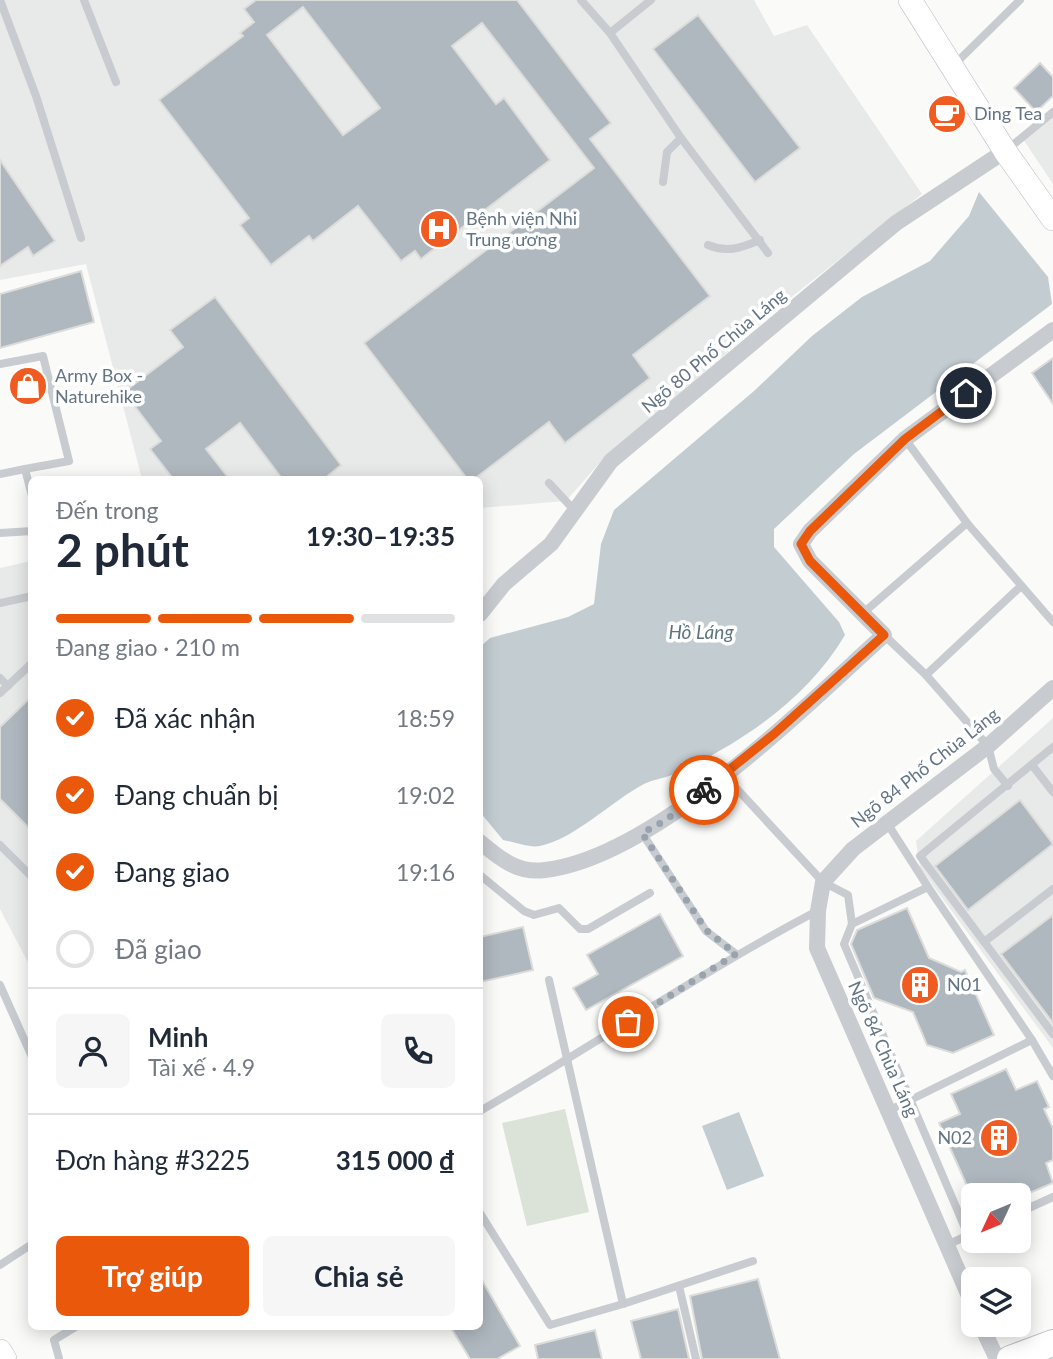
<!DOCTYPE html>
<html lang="vi">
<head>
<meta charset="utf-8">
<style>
  :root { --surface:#fff; --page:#f6f6f7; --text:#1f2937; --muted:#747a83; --line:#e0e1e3; --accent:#ea580c }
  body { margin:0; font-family:Lato,sans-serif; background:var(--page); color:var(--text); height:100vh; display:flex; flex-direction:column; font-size:26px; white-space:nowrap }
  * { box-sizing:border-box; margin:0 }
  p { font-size:23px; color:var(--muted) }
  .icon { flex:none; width:38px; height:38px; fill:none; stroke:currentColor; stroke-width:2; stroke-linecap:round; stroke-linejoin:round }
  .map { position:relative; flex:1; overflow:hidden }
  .panel { position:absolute; left:28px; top:476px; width:455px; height:854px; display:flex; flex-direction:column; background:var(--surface); border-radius:10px; box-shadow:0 4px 18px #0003 }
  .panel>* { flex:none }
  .needle { width:46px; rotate:226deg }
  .tools { position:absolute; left:961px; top:1183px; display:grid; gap:14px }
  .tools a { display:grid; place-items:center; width:70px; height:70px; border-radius:10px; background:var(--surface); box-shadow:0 4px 18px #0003; font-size:35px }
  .pin { position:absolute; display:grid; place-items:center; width:60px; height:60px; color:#fff; margin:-30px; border:4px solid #fff; border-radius:50%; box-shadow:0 2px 7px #0007 }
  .courier { position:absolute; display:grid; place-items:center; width:70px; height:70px; margin:-35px; border:5px solid #ea580c; border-radius:50%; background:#fff; color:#222; box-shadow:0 2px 9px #0007 }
  .overview em { font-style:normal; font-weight:700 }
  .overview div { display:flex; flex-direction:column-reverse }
  .overview { display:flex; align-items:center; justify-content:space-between; height:119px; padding:0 28px }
  h1 { font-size:46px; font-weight:700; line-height:52px }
  .bar { display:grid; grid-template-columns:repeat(4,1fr); gap:10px 7px; align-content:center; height:84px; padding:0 28px }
  .bar i { height:9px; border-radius:5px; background:var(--line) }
  .bar .selected { background:var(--accent) }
  .bar p { grid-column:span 4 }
  .line { display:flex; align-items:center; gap:18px; padding:0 28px; border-top:2px solid var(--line) }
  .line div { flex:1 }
  .round { display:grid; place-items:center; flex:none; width:74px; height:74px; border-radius:10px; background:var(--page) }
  ol { padding:0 28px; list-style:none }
  li { display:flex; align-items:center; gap:21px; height:77px }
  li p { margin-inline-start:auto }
  li .icon { padding:7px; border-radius:50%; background:var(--accent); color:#fff; stroke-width:4 }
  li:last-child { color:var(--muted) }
  li i { width:38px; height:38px; border:4px solid var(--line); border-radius:50% }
  .action { display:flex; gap:14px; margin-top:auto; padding:14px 28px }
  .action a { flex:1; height:80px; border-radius:10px; background:var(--accent); color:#fff; font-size:28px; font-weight:700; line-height:80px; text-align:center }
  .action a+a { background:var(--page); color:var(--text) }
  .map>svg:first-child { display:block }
  .built { fill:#e8e9e9 }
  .green { fill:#dbe2d8 }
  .water { fill:#c2ccd1 }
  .building { fill:#b0b8bf; stroke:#dcdcda; stroke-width:2; fill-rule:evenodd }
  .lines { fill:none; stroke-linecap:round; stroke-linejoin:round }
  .secondary-casing { stroke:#babfc4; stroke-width:24 }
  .primary-casing { stroke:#bbbfc3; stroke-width:28 }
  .lane { stroke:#c8ccd0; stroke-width:8 }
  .street { stroke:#c8ccd0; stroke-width:16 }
  .secondary { stroke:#fff; stroke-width:23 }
  .primary { stroke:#fff; stroke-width:26 }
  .done { stroke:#98a3ad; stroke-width:7; stroke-dasharray:0 12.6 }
  .route { stroke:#ea580c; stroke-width:9 }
  .labels { text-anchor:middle; stroke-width:7; stroke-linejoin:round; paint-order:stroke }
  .poi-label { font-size:18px; fill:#637485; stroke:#fff; text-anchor:start }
  .street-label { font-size:18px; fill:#637485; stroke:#fff }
  .water-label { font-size:19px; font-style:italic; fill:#5e747e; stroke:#fff }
</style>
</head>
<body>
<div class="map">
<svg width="1053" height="1359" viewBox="0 0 1053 1359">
  <rect width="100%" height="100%" fill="#fafaf8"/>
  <g class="built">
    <polygon points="0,0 754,0 774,36 807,25 922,194 794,295 602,460 566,501 480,508 480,480 142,479 86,264 0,280"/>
    <polygon points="1053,115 1053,184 1023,139"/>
    <polygon points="31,561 31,968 0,909 0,568"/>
    <polygon points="1053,718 1053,1048 920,868 916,841"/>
  </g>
  <polygon class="green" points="565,1109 589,1212 527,1226 502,1123"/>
  <g class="water">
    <path d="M979,192L1048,277L1052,304L854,454L774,529V547L839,622L845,635C807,699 743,742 677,773C666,778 653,779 642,785C611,802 574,839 540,846C530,848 514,842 503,840L480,812V647L490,638L568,617L594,604L601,544L614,510L754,391L812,336L862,297L930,261L969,216Z"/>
    <polygon points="739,1112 764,1176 727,1190 702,1126"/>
  </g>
  <g class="building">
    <path d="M256,0H517L611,123L590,139L710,296L633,355L650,378L565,443L549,422L473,480H468L364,343L594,168L482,23L452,46L496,104L504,98L550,160L421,259L415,251L401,261L358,206L313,241L309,236L271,265L240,225L249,218L159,100L243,36L240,33L254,22L244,9ZM303,7L380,108L343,135L267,35Z"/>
    <polygon points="698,15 800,148 755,182 653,49"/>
    <polygon points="1040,63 1053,77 1053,96 1036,112 1014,88"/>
    <polygon points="0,160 55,241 33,256 28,247 0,266"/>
    <polygon points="81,271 94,322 0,348 0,294"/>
    <polygon points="215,297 341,465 323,480 283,480 240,423 206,449 230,480 174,480 150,449 161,441 124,392 183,347 170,330"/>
    <polygon points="1053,358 1053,404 1032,373"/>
    <polygon points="32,696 32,831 0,799 0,727"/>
    <polygon points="1020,800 1053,844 968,910 935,866"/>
    <polygon points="907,908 929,958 961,972 965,970 994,1035 953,1053 927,1045 913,1012 874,998 851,944 857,930"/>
    <polygon points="660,914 683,956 586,1010 573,988 598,974 587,955"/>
    <polygon points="1053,915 1053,1023 1001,954"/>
    <polygon points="523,927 533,970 480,982 480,937"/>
    <polygon points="1006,1069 1016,1090 1037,1081 1049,1107 1044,1109 1053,1128 1053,1160 1046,1163 1053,1183 1025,1195 995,1195 991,1186 971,1195 939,1123 960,1114 951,1094"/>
    <polygon points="480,1277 520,1346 497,1359 470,1359 450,1326 480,1326"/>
    <polygon points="758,1279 780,1359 702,1359 690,1296"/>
    <polygon points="678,1309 689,1359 641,1359 631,1321"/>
    <polygon points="595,1330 602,1359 538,1359 535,1345"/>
  </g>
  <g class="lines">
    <defs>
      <g id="secondary">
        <polyline points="910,0 1005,151 1053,219"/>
        <polyline points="0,1351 5,1359"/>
      </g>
      <polyline id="primary" points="1010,1359 1053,1343"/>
    </defs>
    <use href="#secondary" class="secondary-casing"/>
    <use href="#primary" class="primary-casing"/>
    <g class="lane">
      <polyline points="0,0 36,96 81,238"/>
      <polyline points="84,0 116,82"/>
      <polyline points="581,0 610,33 681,138 768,253"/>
      <polyline points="610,33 651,0"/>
      <polyline points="955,64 1020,0"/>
      <polyline points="1008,149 1053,112"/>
      <polyline points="663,182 667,152 681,138"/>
      <path d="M708,245C727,253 741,248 760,240"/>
      <polyline points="0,364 43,356 69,461 25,469 32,496"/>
      <polyline points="905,439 967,523 1053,622"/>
      <polyline points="0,474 25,469"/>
      <polyline points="549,483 575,511"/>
      <polyline points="0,533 32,531"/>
      <polyline points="0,603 32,596"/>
      <polyline points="862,614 967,523"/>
      <polyline points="884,635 926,675 988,746 994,769 1008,786"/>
      <polyline points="926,675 1021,586"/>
      <polyline points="0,678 8,686"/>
      <polyline points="0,693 32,663"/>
      <polyline points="1053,747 920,856 1053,1034"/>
      <polyline points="1032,765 1053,792"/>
      <polyline points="724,775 823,882 848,895 852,924 844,944 968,1235"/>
      <polyline points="887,823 928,887"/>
      <polyline points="642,833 706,931 736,954"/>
      <polyline points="0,845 32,877"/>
      <polyline points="480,875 524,911 534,915 559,908 580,929 588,929 650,893"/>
      <polyline points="852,924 928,887 1032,1040 1053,1076"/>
      <polyline points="984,942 1053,889"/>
      <polyline points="0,985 32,1057"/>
      <polyline points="890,1110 1032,1040"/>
      <path d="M480,1111C593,1046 701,972 817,911"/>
      <polyline points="480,1213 550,1325 623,1304 549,980"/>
      <polyline points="1018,1213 1053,1197"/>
      <polyline points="949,1244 971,1234"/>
      <polyline points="0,1265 32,1244"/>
      <polyline points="679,1286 696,1359"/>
      <polyline points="623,1304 753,1261"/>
      <polyline points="59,1358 54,1340 77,1326"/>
    </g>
    <g class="street">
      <polyline points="480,614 504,584 551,544 611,461 896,223 1005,151"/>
      <path d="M480,842C499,858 518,874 545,870C655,857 803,708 884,635L810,561L801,544L810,531L905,439L1053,330"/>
      <polyline points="973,1305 817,948 818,911 823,882 853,849 988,746 1053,688"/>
      <polyline points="981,1325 997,1359"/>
    </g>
    <use href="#secondary" class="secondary"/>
    <use href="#primary" class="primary"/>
  </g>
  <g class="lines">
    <polyline class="done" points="628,1022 736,954 706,930 642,833 666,820 704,790"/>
    <polyline class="route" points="704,790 774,734 884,635 810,561 801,544 810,531 905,439 966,393"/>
  </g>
  <defs>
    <symbol id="cafe-disc" viewBox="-11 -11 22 22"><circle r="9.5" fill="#f05b22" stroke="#fff"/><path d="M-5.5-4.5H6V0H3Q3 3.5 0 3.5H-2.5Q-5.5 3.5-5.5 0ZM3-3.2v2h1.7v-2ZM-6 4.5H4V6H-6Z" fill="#fff"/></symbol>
    <symbol id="hospital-disc" viewBox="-11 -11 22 22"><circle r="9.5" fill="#f05b22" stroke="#fff"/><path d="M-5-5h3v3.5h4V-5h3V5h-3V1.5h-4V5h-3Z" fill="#fff"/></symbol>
    <symbol id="shop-disc" viewBox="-11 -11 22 22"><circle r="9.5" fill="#f05b22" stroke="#fff"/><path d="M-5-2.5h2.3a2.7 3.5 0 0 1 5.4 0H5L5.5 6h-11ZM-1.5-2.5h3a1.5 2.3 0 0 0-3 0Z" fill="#fff"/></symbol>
    <symbol id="building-disc" viewBox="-11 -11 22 22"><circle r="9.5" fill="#f05b22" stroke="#fff"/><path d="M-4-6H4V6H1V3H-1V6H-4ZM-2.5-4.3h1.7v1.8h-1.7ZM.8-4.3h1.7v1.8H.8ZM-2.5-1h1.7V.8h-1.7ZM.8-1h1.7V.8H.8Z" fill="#fff"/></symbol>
  </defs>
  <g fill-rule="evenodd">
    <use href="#cafe-disc" x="925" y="92" width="44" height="44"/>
    <use href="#hospital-disc" x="417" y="207" width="44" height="44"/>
    <use href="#shop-disc" x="6" y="364" width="44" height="44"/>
    <use href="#building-disc" x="898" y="963" width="44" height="44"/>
    <use href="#building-disc" x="977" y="1116" width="44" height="44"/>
  </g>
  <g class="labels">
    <g class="poi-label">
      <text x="974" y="120">Ding Tea</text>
      <text x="466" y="225">Bệnh viện Nhi<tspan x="466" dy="21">Trung ương</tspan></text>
      <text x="55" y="382">Army Box -<tspan x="55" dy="21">Naturehike</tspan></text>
      <text x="947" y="991">N01</text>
      <text x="972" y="1144" text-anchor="end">N02</text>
    </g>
    <g class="street-label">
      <text transform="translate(714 351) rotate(-40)" y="6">Ngõ 80 Phố Chùa Láng</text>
      <text transform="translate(925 768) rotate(-38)" y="6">Ngõ 84 Phố Chùa Láng</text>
      <text transform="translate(883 1049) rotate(66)" y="6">Ngõ 84 Chùa Láng</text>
    </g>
    <g class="water-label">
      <text x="701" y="639">Hồ Láng</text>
    </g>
  </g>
</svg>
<div class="tools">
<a><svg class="needle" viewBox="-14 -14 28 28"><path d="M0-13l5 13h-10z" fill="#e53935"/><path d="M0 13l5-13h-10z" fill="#747a83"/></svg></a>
<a><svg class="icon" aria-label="layers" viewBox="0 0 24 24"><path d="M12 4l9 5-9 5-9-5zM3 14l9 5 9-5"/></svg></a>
</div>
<div class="pin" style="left:628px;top:1022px;background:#ea580c"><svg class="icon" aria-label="bag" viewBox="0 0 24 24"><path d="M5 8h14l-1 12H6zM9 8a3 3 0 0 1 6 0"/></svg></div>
<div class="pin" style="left:966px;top:393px;background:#1f2937"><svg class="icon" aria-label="home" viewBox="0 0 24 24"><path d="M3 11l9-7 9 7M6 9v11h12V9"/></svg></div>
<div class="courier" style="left:704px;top:790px"><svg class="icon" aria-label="bike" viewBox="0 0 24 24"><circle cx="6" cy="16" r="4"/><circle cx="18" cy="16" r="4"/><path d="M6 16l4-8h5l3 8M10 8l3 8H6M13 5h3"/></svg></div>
<section class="panel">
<div class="overview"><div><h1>2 phút</h1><p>Đến trong</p></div><em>19:30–19:35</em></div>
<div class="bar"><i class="selected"></i><i class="selected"></i><i class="selected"></i><i></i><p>Đang giao · 210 m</p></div>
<ol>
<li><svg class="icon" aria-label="check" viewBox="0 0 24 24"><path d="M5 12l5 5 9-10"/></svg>Đã xác nhận<p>18:59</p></li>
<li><svg class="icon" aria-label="check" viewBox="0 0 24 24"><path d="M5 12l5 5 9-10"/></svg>Đang chuẩn bị<p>19:02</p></li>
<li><svg class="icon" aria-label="check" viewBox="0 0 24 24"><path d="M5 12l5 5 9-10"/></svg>Đang giao<p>19:16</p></li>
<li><i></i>Đã giao</li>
</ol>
<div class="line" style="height:126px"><a class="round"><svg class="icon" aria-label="person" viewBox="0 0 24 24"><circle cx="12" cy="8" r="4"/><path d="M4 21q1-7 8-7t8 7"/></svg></a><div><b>Minh</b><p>Tài xế · 4.9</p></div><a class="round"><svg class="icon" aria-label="phone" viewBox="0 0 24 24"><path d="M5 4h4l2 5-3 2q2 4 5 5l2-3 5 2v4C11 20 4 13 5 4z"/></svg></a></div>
<div class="line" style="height:91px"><div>Đơn hàng #3225</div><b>315 000 ₫</b></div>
<div class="action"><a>Trợ giúp</a><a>Chia sẻ</a></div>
</section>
</div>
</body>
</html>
